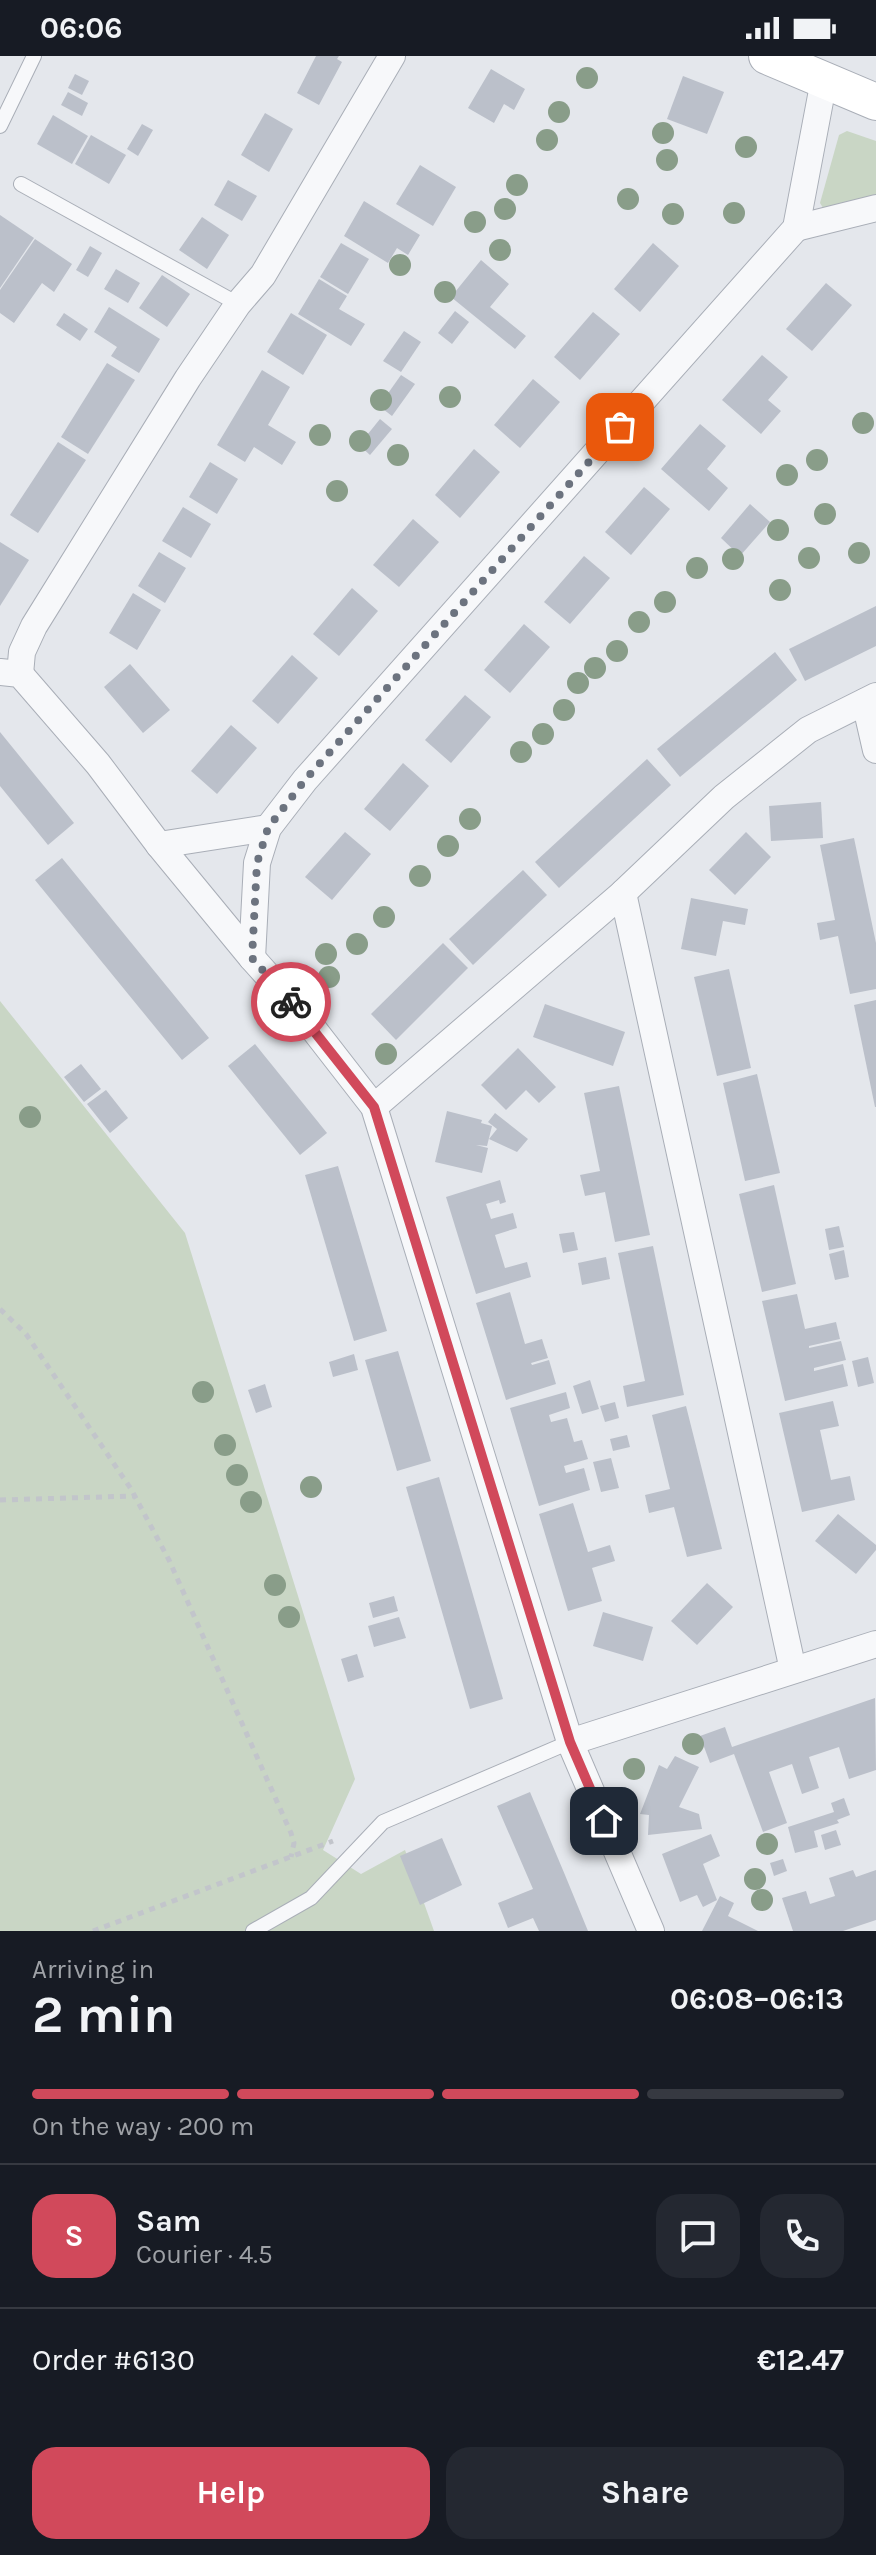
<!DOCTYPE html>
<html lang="en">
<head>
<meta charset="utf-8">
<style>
  :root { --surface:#171b24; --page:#242831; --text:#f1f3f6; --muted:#9ea1a6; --line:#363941; --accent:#d1495b }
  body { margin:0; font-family:Karla,sans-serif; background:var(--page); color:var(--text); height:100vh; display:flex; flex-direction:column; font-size:30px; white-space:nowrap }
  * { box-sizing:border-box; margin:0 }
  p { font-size:26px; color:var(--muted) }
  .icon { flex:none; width:44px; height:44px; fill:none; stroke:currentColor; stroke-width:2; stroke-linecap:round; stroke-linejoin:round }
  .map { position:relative; height:1875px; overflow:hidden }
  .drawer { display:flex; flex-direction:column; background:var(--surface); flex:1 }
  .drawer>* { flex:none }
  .pin { position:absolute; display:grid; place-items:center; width:68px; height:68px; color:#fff; margin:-34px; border-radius:16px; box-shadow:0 4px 12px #0006 }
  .courier { position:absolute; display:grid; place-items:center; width:80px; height:80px; margin:-40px; border:6px solid #d1495b; border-radius:50%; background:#fff; color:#222; box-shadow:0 2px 10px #0007 }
  .overview em { font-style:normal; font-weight:700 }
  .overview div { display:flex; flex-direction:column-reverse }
  .overview { display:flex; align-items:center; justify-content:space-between; height:136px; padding:0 32px }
  h1 { font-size:52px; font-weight:700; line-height:60px }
  .bar { display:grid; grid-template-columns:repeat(4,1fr); gap:12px 8px; align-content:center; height:96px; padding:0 32px }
  .bar i { height:10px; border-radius:6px; background:var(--line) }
  .bar .selected { background:var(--accent) }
  .bar p { grid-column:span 4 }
  .line { display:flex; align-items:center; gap:20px; padding:0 32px; border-top:2px solid var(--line) }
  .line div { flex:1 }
  .round { display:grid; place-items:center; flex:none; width:84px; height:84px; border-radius:24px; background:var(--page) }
  .button { display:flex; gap:16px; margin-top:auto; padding:16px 32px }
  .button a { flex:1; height:92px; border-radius:24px; background:var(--accent); color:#fff; font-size:32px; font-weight:700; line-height:92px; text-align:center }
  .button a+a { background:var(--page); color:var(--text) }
  .status { display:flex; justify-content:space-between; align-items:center; height:56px; padding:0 40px; background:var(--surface); direction:ltr }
  .status svg { height:22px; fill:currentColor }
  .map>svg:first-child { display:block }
  .green { fill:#c9d6c5 }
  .building { fill:#bbc0ca }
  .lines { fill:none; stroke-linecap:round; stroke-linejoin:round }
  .service-casing { stroke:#a9aeb7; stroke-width:16 }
  .minor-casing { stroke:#a9aeb7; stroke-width:28 }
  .secondary-casing { stroke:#a9aeb7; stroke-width:38 }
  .path { stroke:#c2c5cb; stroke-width:5; stroke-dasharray:6 6; stroke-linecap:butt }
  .service { stroke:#f7f8fa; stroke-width:14 }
  .minor { stroke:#f7f8fa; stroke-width:26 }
  .secondary { stroke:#fff; stroke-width:36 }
  .tree { fill:#899d89 }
  .done { stroke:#6c737f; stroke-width:8; stroke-dasharray:0 14.4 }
  .route { stroke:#d1495b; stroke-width:10 }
</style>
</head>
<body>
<div class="status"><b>06:06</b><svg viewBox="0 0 49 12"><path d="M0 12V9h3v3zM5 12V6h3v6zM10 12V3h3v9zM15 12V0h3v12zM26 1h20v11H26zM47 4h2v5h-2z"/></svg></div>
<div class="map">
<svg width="876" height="1875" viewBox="0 0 876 1875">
  <rect width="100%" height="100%" fill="#e4e7ec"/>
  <g class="green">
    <polygon points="847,75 876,85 876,144 825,155 820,147 839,79"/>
    <polygon points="0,945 185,1177 355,1723 323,1794 361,1818 405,1794 434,1875 0,1875"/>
  </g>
  <g class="building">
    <polygon points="316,0 339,0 337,3 342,6 319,49 297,37"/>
    <polygon points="491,13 525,33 514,54 504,48 494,67 468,52"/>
    <polygon points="75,18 89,25 82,39 68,32"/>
    <polygon points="683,20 724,36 707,78 667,63"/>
    <polygon points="68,36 88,47 82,60 61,49"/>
    <polygon points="265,57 293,73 269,116 241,99"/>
    <polygon points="53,59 88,80 72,108 37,88"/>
    <polygon points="142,68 153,74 138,100 127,93"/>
    <polygon points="91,79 126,99 109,128 75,108"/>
    <polygon points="420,109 456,131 433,170 396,148"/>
    <polygon points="228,124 257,140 242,165 214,149"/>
    <polygon points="364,145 420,179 408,199 397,192 388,207 344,180"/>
    <polygon points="0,159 34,182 0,232"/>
    <polygon points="202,161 229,179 207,213 179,194"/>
    <polygon points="35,183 72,208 54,236 42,227 14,267 0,257 0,234"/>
    <polygon points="341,187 369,203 348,238 320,221"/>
    <polygon points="653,187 679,210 640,256 614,233"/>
    <polygon points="90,190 102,197 88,221 76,214"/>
    <polygon points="481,204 509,228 490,251 526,280 515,293 451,241"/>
    <polygon points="116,213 140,227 128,247 104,233"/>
    <polygon points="162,219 190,238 167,271 139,252"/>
    <polygon points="319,223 347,240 339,253 365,268 351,290 298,258"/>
    <polygon points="826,227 852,249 812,295 786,273"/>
    <polygon points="109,251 160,283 139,317 111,300 117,291 94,276"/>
    <polygon points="455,255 469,266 452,288 438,277"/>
    <polygon points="593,256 620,278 580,324 554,301"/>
    <polygon points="64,257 88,273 80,285 56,269"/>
    <polygon points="291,257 327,279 303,319 267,296"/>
    <polygon points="404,275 421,286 401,316 383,305"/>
    <polygon points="762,299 788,321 768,344 781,355 761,378 722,344"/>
    <polygon points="107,307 135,324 88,398 61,381"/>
    <polygon points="262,314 290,331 268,369 296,386 282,409 254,391 245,406 217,389"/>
    <polygon points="401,319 415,328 392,360 379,350"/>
    <polygon points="533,323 560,346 520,392 494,369"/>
    <polygon points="380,363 392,373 370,399 359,389"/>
    <polygon points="700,368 726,390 707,413 728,432 709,455 661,413"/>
    <polygon points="58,386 86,404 38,477 10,459"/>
    <polygon points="474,393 500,416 460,462 435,439"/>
    <polygon points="210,406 238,423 217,458 189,441"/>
    <polygon points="644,431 670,453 631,499 605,476"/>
    <polygon points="750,448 770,466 740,500 721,482"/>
    <polygon points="183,451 211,468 191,502 162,485"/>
    <polygon points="413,463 439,486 399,531 373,509"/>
    <polygon points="0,486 29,504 0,550"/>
    <polygon points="159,496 186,512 165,547 138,530"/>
    <polygon points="584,500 610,522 570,568 544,546"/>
    <polygon points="352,532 378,555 339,600 313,578"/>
    <polygon points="133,537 161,554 137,594 109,577"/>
    <polygon points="876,550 876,590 805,625 789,593"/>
    <polygon points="524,568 550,591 510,637 484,614"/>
    <polygon points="775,596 797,624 680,721 657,693"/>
    <polygon points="292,599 318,622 278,668 252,645"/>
    <polygon points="130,608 170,654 143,677 104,631"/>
    <polygon points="465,639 491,661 451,707 425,684"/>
    <polygon points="231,669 257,692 217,738 191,715"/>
    <polygon points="0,676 74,767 48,789 0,730"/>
    <polygon points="647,703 671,729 559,832 535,806"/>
    <polygon points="403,707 429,730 390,775 364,753"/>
    <polygon points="821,746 823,782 771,785 769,750"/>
    <polygon points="345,776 371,798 332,844 305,821"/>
    <polygon points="746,776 771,801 735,839 709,814"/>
    <polygon points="854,782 876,887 876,933 850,938 838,880 820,884 817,867 835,864 820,789"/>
    <polygon points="62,802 209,982 182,1004 35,824"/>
    <polygon points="523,814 547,839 473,909 449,883"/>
    <polygon points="691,842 748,853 745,869 723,865 716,900 681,893"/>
    <polygon points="443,887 468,912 396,984 371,958"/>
    <polygon points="729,913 751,1012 717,1020 694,921"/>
    <polygon points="876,944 876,1051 875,1051 854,949"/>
    <polygon points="545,948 625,976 613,1010 533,981"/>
    <polygon points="255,988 327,1077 300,1099 228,1010"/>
    <polygon points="518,992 556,1031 539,1047 526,1034 506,1054 481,1029"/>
    <polygon points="81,1008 101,1033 84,1046 64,1021"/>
    <polygon points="757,1018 780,1117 745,1125 723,1027"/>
    <polygon points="619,1030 650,1179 615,1186 605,1136 585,1140 580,1119 600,1115 584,1037"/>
    <polygon points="106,1034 128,1062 110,1077 87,1048"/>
    <polygon points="447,1055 482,1064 481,1067 492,1070 487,1090 476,1089 488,1092 482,1117 435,1106"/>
    <polygon points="495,1057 528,1083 517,1096 489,1083 497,1073 488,1066"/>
    <polygon points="338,1110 387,1275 354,1285 305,1119"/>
    <polygon points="500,1124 506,1146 500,1148 499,1144 486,1148 491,1163 513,1157 517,1172 495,1179 505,1212 527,1206 531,1221 476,1238 446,1141"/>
    <polygon points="774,1129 796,1228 762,1236 739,1138"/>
    <polygon points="839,1170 844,1191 829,1194 825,1173"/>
    <polygon points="574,1176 578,1194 563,1197 559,1178"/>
    <polygon points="653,1190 684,1339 627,1351 623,1330 645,1325 618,1197"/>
    <polygon points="844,1194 849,1221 835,1224 829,1198"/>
    <polygon points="606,1201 610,1223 582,1229 578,1207"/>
    <polygon points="510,1236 525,1288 542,1283 548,1302 531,1307 532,1309 549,1304 556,1328 506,1344 476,1247"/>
    <polygon points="797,1238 805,1273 836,1266 840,1283 809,1290 809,1292 841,1285 846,1304 814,1312 814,1315 843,1308 848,1330 785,1345 762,1245"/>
    <polygon points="398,1295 431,1405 397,1415 365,1304"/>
    <polygon points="354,1298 358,1314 333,1321 329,1306"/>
    <polygon points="868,1301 874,1327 858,1331 852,1305"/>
    <polygon points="590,1324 599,1353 582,1358 573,1330"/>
    <polygon points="265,1328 272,1351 256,1357 248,1334"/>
    <polygon points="566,1336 570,1352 549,1359 551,1366 567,1362 574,1386 582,1384 588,1403 564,1410 566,1417 584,1412 590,1434 539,1450 510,1352"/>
    <polygon points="833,1345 839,1370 820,1374 831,1424 850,1420 855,1444 802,1456 779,1357"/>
    <polygon points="615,1346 619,1362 605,1366 600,1350"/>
    <polygon points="686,1350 722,1493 687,1501 674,1451 649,1457 645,1439 670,1433 652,1359"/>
    <polygon points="627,1379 630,1391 613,1395 610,1383"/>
    <polygon points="611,1402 619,1432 601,1436 593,1406"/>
    <polygon points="439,1421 503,1643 470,1653 406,1431"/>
    <polygon points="573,1447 588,1496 610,1489 615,1505 592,1512 602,1545 568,1555 539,1458"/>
    <polygon points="838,1458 876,1489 876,1494 856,1518 815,1485"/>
    <polygon points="707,1527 733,1551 697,1589 671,1565"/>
    <polygon points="394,1540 398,1555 373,1562 369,1547"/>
    <polygon points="603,1556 653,1571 643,1605 593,1590"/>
    <polygon points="399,1561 406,1582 374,1591 368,1570"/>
    <polygon points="357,1598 364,1621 348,1626 341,1603"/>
    <polygon points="875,1642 876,1714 849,1723 839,1691 809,1701 819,1732 802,1738 792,1708 769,1716 787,1767 763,1776 734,1698 710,1707 700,1680 725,1671 732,1691"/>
    <polygon points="675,1700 699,1711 679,1751 699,1758 702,1773 648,1779 649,1759 640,1758 659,1709 667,1713"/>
    <polygon points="530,1736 565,1819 588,1875 539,1875 533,1862 508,1872 498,1847 533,1833 497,1750"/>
    <polygon points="844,1742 850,1759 837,1764 839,1767 814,1775 818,1791 795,1797 788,1771 834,1756 831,1747"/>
    <polygon points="836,1774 841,1789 825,1794 821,1779"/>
    <polygon points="711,1778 720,1800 703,1808 717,1844 703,1851 697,1839 680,1846 662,1798"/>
    <polygon points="442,1782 462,1829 420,1849 400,1800"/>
    <polygon points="783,1803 787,1815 774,1820 770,1807"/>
    <polygon points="853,1814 856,1821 876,1814 876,1864 843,1875 793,1875 782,1842 806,1835 810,1848 835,1840 829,1822"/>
    <polygon points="720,1840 734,1847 728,1860 758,1875 702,1875"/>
  </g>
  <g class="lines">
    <defs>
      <g id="service">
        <polyline points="0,70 34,0"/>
        <polyline points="21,128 238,248"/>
        <polyline points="253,1875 311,1842 383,1766 570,1686"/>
      </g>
      <g id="minor">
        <polyline points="796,172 876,152"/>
        <polyline points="0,616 20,618 98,708 159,789 252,902 301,957 374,1051 570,1686 651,1875"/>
        <polyline points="20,618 22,596 34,570 188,322 238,248 263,219 392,0"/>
        <polyline points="865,646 876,694"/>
        <polyline points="159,789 268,772"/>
        <polyline points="623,837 793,1614"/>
        <polyline points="252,902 257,807 268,772 305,724 796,172 824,24"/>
        <polyline points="374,1051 623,837 724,741 808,674 876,640"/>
        <polyline points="570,1686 876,1588"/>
      </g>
      <polyline id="secondary" points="767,0 876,46"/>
    </defs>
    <use href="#service" class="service-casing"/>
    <use href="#minor" class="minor-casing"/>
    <use href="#secondary" class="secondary-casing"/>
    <g class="path">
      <polyline points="0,1253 26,1278 131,1433 169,1504 291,1777 294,1787 291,1801"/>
      <polyline points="0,1444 134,1440"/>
      <polyline points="93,1875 333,1785"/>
    </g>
    <use href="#service" class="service"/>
    <use href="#minor" class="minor"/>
    <use href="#secondary" class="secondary"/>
  </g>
  <g class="tree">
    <circle cx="587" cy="22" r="11"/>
    <circle cx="559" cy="56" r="11"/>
    <circle cx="663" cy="77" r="11"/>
    <circle cx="547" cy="84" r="11"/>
    <circle cx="746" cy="91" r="11"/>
    <circle cx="667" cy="104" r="11"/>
    <circle cx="517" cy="129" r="11"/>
    <circle cx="628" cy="143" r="11"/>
    <circle cx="505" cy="153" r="11"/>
    <circle cx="734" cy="157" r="11"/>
    <circle cx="673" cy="158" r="11"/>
    <circle cx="475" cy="166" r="11"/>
    <circle cx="500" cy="194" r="11"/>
    <circle cx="400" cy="209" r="11"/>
    <circle cx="445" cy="236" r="11"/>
    <circle cx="450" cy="341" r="11"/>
    <circle cx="381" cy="344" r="11"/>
    <circle cx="863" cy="367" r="11"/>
    <circle cx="320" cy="379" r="11"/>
    <circle cx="360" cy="385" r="11"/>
    <circle cx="398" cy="399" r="11"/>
    <circle cx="817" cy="404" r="11"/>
    <circle cx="787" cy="419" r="11"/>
    <circle cx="337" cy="435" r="11"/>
    <circle cx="825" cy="458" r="11"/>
    <circle cx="778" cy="474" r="11"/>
    <circle cx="859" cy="497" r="11"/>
    <circle cx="809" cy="502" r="11"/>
    <circle cx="733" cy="503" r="11"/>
    <circle cx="697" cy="512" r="11"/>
    <circle cx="780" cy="534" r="11"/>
    <circle cx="665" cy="546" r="11"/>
    <circle cx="639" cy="566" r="11"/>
    <circle cx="617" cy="595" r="11"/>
    <circle cx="595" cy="612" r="11"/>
    <circle cx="578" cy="627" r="11"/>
    <circle cx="564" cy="654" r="11"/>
    <circle cx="543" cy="678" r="11"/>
    <circle cx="521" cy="696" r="11"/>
    <circle cx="470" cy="763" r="11"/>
    <circle cx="448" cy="790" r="11"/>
    <circle cx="420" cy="820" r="11"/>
    <circle cx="384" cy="861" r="11"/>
    <circle cx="357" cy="888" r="11"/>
    <circle cx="326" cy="898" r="11"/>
    <circle cx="329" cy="921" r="11"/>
    <circle cx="386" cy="998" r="11"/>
    <circle cx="30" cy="1061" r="11"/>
    <circle cx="203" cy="1336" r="11"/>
    <circle cx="225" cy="1389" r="11"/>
    <circle cx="237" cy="1419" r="11"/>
    <circle cx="311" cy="1431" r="11"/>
    <circle cx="251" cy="1446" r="11"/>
    <circle cx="275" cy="1529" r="11"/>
    <circle cx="289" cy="1561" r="11"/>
    <circle cx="693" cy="1688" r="11"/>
    <circle cx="634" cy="1713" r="11"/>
    <circle cx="767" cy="1788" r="11"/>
    <circle cx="755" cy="1823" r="11"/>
    <circle cx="762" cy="1844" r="11"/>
  </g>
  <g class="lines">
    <polyline class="done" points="291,946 252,902 257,807 268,772 305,724 620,371"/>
    <polyline class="route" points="291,946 374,1051 570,1686 604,1765"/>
  </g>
</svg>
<div class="pin" style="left:620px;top:371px;background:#ea580c"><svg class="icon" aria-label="bag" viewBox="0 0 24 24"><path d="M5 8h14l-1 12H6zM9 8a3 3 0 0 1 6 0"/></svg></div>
<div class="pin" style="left:604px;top:1765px;background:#1f2937"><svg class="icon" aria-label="home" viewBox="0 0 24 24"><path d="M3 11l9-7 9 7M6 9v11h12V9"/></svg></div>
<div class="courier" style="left:291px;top:946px"><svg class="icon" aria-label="bike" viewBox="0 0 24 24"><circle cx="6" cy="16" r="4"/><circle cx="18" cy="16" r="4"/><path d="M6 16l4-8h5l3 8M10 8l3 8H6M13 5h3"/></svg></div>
</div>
<section class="drawer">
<div class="overview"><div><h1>2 min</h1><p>Arriving in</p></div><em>06:08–06:13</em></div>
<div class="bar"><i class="selected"></i><i class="selected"></i><i class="selected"></i><i></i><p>On the way · 200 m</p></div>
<div class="line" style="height:144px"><b class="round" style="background:var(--accent);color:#fff">S</b><div><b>Sam</b><p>Courier · 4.5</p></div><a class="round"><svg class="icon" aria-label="chat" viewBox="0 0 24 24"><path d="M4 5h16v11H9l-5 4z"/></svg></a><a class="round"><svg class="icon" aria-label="phone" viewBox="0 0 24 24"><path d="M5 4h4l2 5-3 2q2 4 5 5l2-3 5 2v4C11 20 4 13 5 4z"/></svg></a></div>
<div class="line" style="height:104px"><div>Order #6130</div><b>€12.47</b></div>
<div class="button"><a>Help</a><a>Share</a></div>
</section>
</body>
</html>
